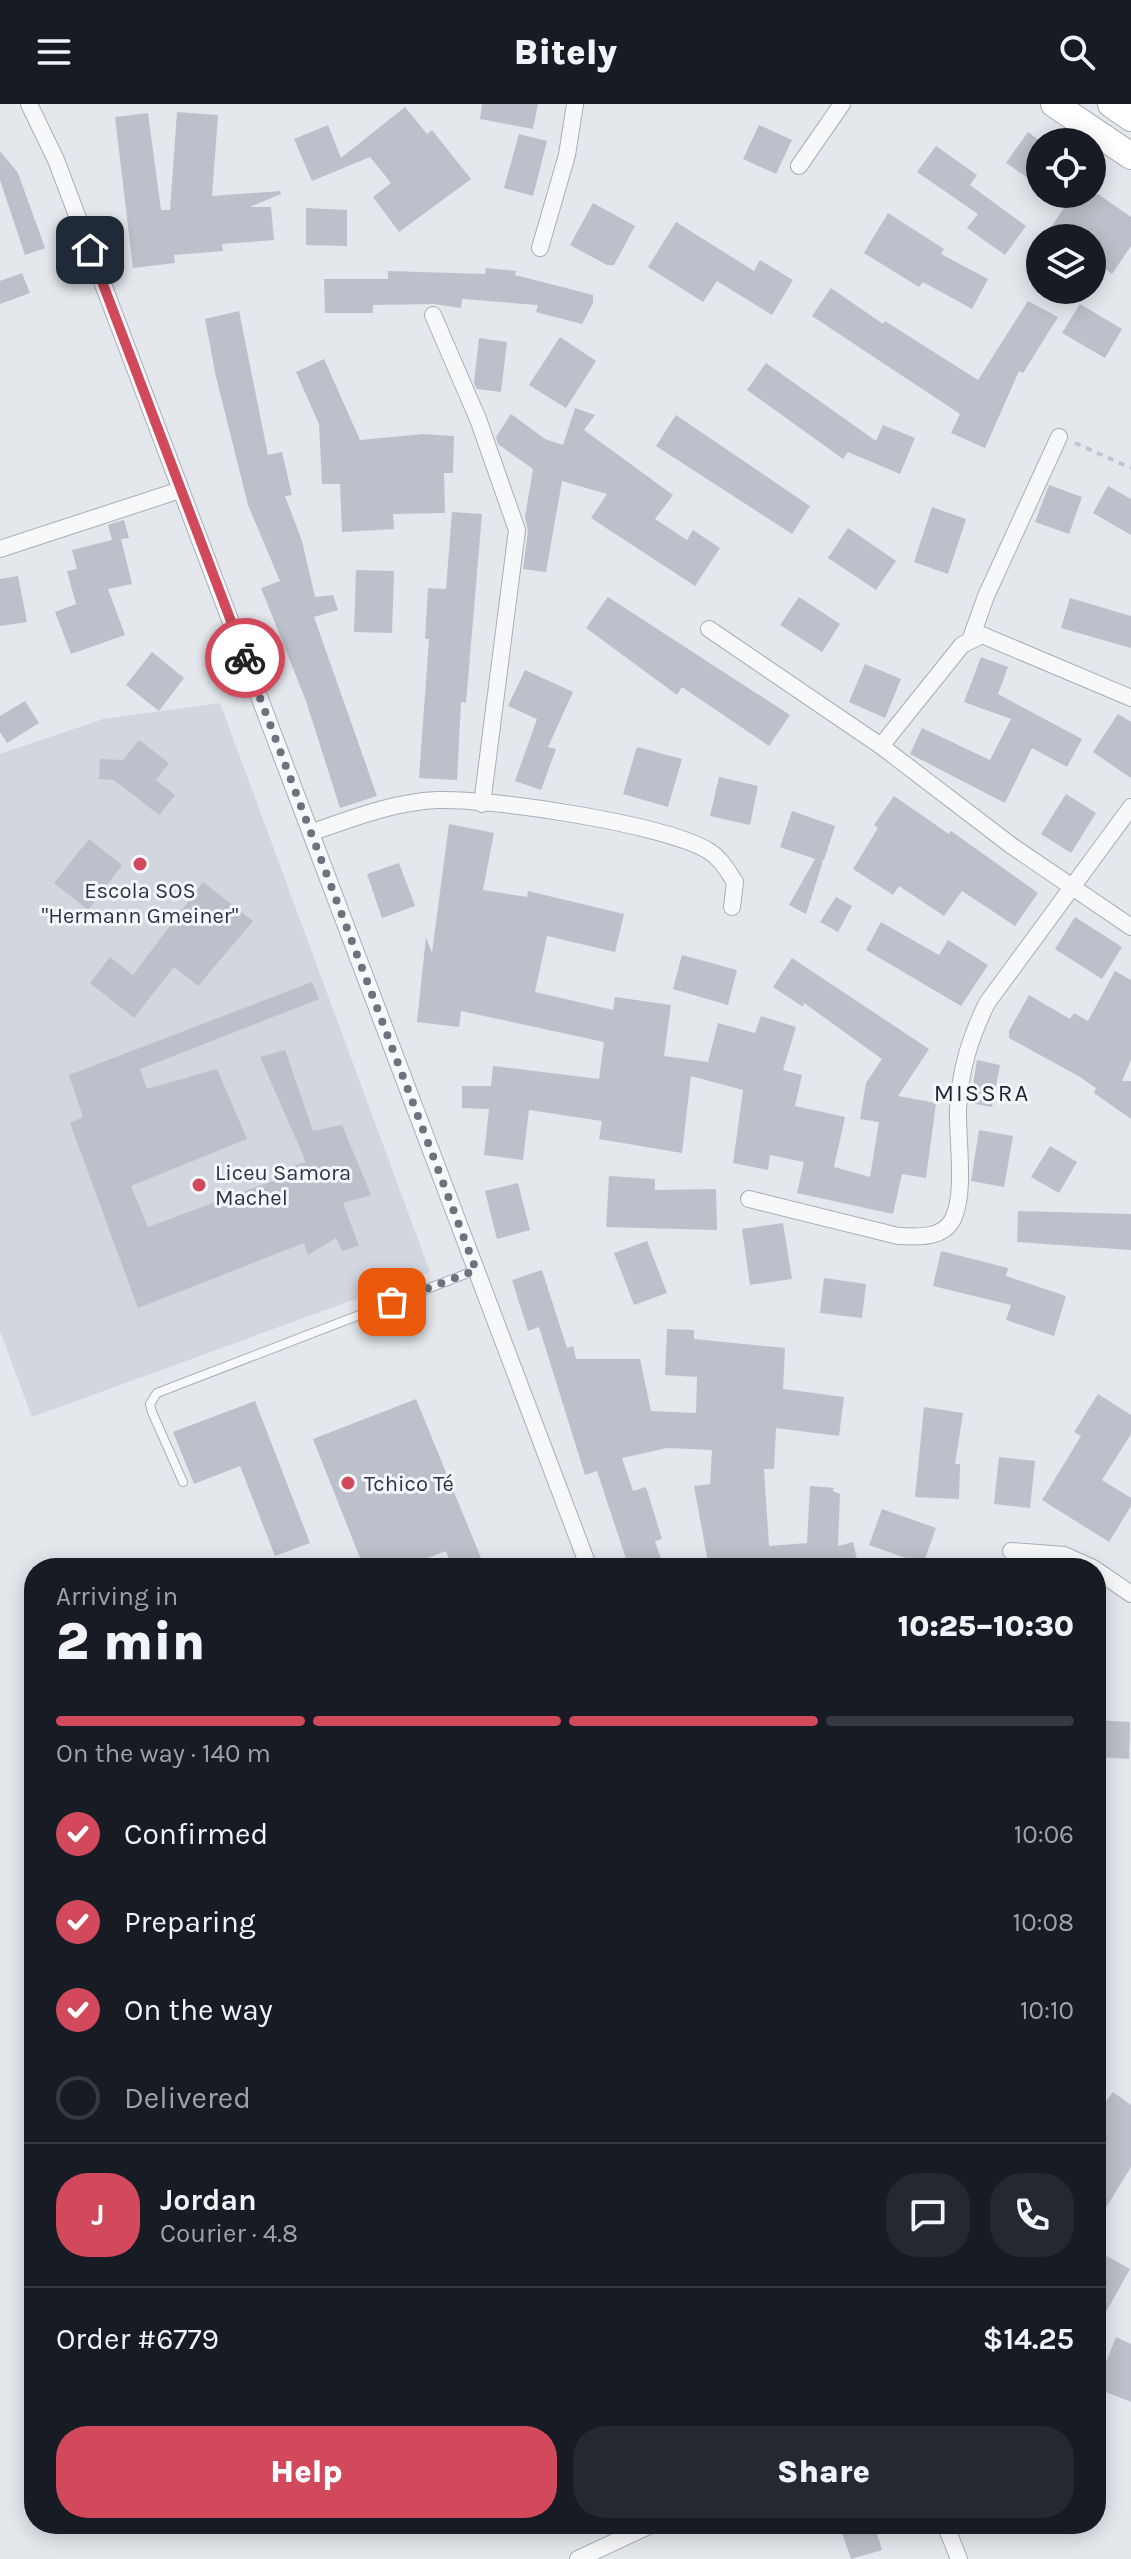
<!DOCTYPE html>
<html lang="en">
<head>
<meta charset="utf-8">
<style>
  :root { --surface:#171b24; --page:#242831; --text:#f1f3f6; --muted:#9ea1a6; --line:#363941; --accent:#d1495b }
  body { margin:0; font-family:Karla,sans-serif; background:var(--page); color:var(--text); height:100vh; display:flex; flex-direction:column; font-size:30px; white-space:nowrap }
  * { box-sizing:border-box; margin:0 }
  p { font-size:26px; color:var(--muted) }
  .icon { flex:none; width:44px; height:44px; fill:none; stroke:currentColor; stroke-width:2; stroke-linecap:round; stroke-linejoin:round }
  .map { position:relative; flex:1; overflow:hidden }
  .details { position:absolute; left:24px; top:1454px; width:1082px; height:976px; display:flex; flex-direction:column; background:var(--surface); border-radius:32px; box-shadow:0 4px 20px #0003 }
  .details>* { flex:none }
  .controls { position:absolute; left:1026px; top:24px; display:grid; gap:16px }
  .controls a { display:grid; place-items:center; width:80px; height:80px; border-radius:50%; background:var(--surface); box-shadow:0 4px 20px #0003; font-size:40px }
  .pin { position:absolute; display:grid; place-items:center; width:68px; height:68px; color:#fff; margin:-34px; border-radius:16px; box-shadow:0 4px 12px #0006 }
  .courier { position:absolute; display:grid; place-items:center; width:80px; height:80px; margin:-40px; border:6px solid #d1495b; border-radius:50%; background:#fff; color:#222; box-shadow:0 2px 10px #0007 }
  .overview em { font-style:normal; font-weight:800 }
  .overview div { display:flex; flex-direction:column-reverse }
  .overview { display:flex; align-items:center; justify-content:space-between; height:136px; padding:0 32px }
  h1 { font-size:52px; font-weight:800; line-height:60px }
  .bar { display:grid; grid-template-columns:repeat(4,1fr); gap:12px 8px; align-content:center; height:96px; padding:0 32px }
  .bar i { height:10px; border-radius:6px; background:var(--line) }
  .bar .active { background:var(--accent) }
  .bar p { grid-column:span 4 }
  .line { display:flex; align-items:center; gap:20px; padding:0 32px; border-top:2px solid var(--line) }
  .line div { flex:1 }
  .round { display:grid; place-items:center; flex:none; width:84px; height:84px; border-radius:32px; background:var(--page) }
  ol { padding:0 32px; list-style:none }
  li { display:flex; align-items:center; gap:24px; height:88px }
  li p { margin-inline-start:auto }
  li .icon { padding:8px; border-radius:50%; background:var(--accent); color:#fff; stroke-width:4 }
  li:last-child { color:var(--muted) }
  li i { width:44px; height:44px; border:4px solid var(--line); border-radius:50% }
  .cta { display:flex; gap:16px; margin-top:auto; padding:16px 32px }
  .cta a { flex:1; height:92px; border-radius:32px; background:var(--accent); color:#fff; font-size:32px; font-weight:800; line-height:92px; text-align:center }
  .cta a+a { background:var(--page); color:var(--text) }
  header { display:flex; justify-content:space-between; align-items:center; height:104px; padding:0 32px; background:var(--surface); font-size:36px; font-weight:800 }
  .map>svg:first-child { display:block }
  .built { fill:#d2d6de }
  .building { fill:#bbc0ca }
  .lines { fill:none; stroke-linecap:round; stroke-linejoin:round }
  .lane-casing { stroke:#a9aeb7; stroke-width:10 }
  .street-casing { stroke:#a9aeb7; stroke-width:18 }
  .primary-casing { stroke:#a3abb8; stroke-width:28 }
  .path { stroke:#c2c5cb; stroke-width:4; stroke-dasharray:6 6; stroke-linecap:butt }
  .lane { stroke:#f7f8fa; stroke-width:8 }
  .street { stroke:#f7f8fa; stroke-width:16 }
  .primary { stroke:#fff; stroke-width:26 }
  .done { stroke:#6c737f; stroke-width:8; stroke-dasharray:0 14.4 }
  .route { stroke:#d1495b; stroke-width:10 }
  .poi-dot { fill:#d1495b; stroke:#f4f6f9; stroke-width:3 }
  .labels { text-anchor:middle; stroke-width:6; stroke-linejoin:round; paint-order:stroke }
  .poi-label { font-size:22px; fill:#2b3445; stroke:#f4f6f9; text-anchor:start }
  .neighbourhood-label { font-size:24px; letter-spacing:2px; fill:#1d2536; stroke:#f4f6f9 }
</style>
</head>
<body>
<header><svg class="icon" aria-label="menu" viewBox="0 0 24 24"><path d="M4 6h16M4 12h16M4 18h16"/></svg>Bitely<svg class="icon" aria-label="search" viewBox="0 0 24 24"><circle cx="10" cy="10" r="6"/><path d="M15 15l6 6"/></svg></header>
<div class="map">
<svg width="1131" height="2455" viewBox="0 0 1131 2455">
  <rect width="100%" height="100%" fill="#e4e7ec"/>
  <polygon class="built" points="220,599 430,1168 32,1313 0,1227 0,650 103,615"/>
  <g class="building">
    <polygon points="482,0 538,0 533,25 480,15"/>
    <polygon points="405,3 427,30 432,26 471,75 399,128 373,93 391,79 370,53 312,77 294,35 328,21 341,54"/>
    <polygon points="177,8 218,11 212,92 280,87 281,90 250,103 271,103 274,136 222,140 223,147 174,151 175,159 133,164 115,13 148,9 161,106 170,106"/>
    <polygon points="759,21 792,36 776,70 743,55"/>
    <polygon points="1028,28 1040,37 1040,82 1006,59"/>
    <polygon points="519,30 547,37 533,92 504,84"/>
    <polygon points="936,42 977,71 970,81 1026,122 1005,151 967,124 978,110 917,68"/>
    <polygon points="0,47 18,69 45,144 25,151 0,76"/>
    <polygon points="1051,90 1098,90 1131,113 1131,142 1112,170 1092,156 1092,134 1060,134 1049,126 1066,101"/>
    <polygon points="593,99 635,122 614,161 607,161 570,141"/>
    <polygon points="306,104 347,106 347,142 306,141"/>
    <polygon points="888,109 944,145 941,150 988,175 972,205 923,178 919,183 864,149"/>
    <polygon points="676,118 754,167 760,156 793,176 772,211 717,177 703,198 648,163"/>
    <polygon points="486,164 516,167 515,171 593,191 593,199 582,220 536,208 538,201 462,195 461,204 433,200 373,201 373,209 325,209 324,175 388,175 388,167 485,170"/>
    <polygon points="22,169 30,189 0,200 0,177"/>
    <polygon points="831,184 883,220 885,217 978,276 1028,197 1058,213 1023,269 1019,267 985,344 951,329 960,310 812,212"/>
    <polygon points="1080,200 1122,225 1105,254 1062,229"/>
    <polygon points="239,207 268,351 282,348 292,391 285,392 302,437 315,493 333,491 338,506 314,513 377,692 340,704 306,597 261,484 280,477 248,401 216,273 205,215"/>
    <polygon points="560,233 596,257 566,304 529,281"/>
    <polygon points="479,234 507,238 501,288 477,285 474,279"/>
    <polygon points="324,255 360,336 423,330 454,332 453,369 444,369 445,409 393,410 394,425 342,428 340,380 322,380 319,320 296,268"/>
    <polygon points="766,259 876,337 883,321 915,334 900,370 848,348 843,355 747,286"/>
    <polygon points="575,304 595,311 584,326 673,391 655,415 687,436 693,426 720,444 695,482 591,414 607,390 562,377 546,468 523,465 528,427 525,413 533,365 498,340 496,333 511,310 545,335 563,341"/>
    <polygon points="676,311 810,402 792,430 656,342"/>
    <polygon points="1049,381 1082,393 1069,430 1035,418"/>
    <polygon points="1108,382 1131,395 1131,431 1093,409"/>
    <polygon points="932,403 966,415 948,470 914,458"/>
    <polygon points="452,408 482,410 466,599 461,598 457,676 419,674 429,535 425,535 428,484 446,485"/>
    <polygon points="124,416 129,434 121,435 132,480 108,485 125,531 71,550 55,508 76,500 67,467 77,465 72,446 112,436 108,421"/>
    <polygon points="848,424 896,457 876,486 828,454"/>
    <polygon points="356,466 394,467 392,529 354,528"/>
    <polygon points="18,472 27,518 0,522 0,475"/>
    <polygon points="608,493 790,611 769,642 682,583 677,591 586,524"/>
    <polygon points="799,493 840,520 822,548 780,521"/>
    <polygon points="1070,494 1131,512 1131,544 1061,524"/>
    <polygon points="152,548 184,574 159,607 126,581"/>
    <polygon points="981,553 1008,563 998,590 1082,635 1067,663 1032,644 1005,699 910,650 922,624 990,656 1011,615 964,598"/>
    <polygon points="865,560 901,575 885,614 849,598"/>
    <polygon points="525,566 573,588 548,643 556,645 541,686 515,677 537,615 508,602"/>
    <polygon points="25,597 39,619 7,639 0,628 0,612"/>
    <polygon points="1118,610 1131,618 1131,674 1093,648"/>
    <polygon points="139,636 169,659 156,676 175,691 159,711 114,676 99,675 100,655 123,656"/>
    <polygon points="637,643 682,655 668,703 623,690"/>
    <polygon points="719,673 758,682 750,721 710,712"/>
    <polygon points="1066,690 1096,709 1071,749 1041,730"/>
    <polygon points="894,692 949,730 951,727 1038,789 1015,822 962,787 944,812 899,782 893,791 853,765 878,724 874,721"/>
    <polygon points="792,707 835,722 824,756 820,756 823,757 806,810 789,801 815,755 780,743"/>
    <polygon points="449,720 494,729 483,786 527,793 528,787 624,810 615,848 547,832 535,888 613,906 615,893 671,901 664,952 708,958 718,919 755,929 761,912 796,923 783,966 802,971 795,1002 845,1013 834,1063 870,1073 879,1018 860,1015 866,979 882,955 804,899 803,903 773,883 792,854 929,945 898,992 936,999 926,1074 902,1070 893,1110 797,1089 804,1058 770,1051 768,1066 733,1059 743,986 691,972 682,1049 599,1035 602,1017 529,1006 523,1056 484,1051 489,1005 462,1004 462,982 491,982 493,962 599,975 604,938 461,907 459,923 417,918 426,833 432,849"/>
    <polygon points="89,735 122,761 88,806 54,779"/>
    <polygon points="399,759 415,802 382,814 367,770"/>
    <polygon points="203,778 253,817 198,882 174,863 134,914 90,879 110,853 133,871"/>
    <polygon points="836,793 852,802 838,828 820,818"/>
    <polygon points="1075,813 1122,843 1102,875 1055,845"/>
    <polygon points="881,818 939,851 948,836 988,861 961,902 866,846"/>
    <polygon points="682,851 737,866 728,901 673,885"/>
    <polygon points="1115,867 1131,876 1131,956 1122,977 1131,977 1131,1015 1094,989 1096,984 1080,973 1009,934 1009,927 1029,891 1070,915 1074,909 1088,917"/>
    <polygon points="312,878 319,895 140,965 147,985 217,965 247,1035 131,1082 148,1123 278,1075 274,1068 306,1058 260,953 285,946 313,1027 342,1021 371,1091 343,1099 359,1142 342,1147 336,1134 308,1151 304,1139 138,1204 70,1019 83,1013 69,971"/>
    <polygon points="977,956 1000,961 992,1003 970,999"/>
    <polygon points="979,1026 1013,1032 1004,1083 971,1077"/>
    <polygon points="1050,1042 1077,1058 1059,1089 1031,1073"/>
    <polygon points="609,1072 655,1075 655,1086 716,1085 717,1126 606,1123"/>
    <polygon points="518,1079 530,1126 497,1135 485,1087"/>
    <polygon points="1018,1107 1131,1110 1131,1146 1017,1138"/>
    <polygon points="783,1119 792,1175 750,1181 742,1125"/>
    <polygon points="647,1137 667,1189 634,1201 614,1149"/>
    <polygon points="941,1147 1008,1164 1006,1172 1066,1192 1054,1232 1006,1216 1011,1201 933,1182"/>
    <polygon points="542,1166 567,1244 573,1242 576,1255 640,1255 651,1307 696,1309 697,1273 665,1271 667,1225 694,1226 694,1235 785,1244 783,1285 844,1293 839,1332 776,1324 774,1365 764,1365 769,1442 807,1439 810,1382 834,1384 833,1387 840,1390 838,1442 853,1438 859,1464 709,1464 694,1382 710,1380 712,1346 667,1344 622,1354 633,1387 646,1383 662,1435 655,1437 664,1464 629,1464 597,1367 585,1371 539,1223 528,1227 512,1176"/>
    <polygon points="824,1174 866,1180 862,1214 820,1209"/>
    <polygon points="1098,1290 1131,1311 1131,1330 1102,1376 1131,1394 1131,1402 1109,1438 1042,1396 1081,1332 1074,1328"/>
    <polygon points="416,1295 481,1454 452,1464 446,1447 401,1464 364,1464 313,1335"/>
    <polygon points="255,1297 310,1439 275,1452 240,1362 194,1380 173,1328"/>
    <polygon points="924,1303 963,1309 955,1360 960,1360 959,1395 915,1393"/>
    <polygon points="999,1353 1035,1357 1030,1404 994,1400"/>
    <polygon points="882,1405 936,1424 923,1460 869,1441"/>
    <polygon points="1096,1616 1130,1618 1129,1655 1096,1653"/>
    <polygon points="1113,1988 1131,2001 1131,2063 1096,2120 1096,2011"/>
    <polygon points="1096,2146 1130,2165 1096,2226"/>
    <polygon points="1116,2233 1131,2240 1131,2298 1096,2284"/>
    <polygon points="839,2420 874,2420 882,2446 851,2455"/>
  </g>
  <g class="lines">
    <defs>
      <polyline id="lane" points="183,1378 152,1308 150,1300 157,1289 476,1166"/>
      <g id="street">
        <polyline points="29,0 56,56 589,1464"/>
        <polyline points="799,62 842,0"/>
        <polyline points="540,144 567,51 575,0"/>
        <polyline points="433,211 478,315 517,426 482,700"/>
        <polyline points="0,445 180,386"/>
        <polyline points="709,525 881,642 1012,742 1131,823"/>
        <polyline points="971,534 986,492 1059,333"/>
        <polyline points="881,642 962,541 982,531 1131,594"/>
        <path d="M313,728C353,714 394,698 437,696C491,694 663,720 707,746C720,753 727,766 735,778L732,803"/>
        <path d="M749,1095L898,1132C917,1133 943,1135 953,1115C966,1088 957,1035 958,1005C960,966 970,934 987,899L1131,703"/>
        <polyline points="1011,1447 1064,1451 1093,1464"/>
        <polyline points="1096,1466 1131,1490"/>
        <polyline points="945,2420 959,2455"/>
        <polyline points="578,2455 653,2420"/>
      </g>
      <g id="primary">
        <polyline points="1054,0 1131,52"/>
        <polyline points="1111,0 1131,14"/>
      </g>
    </defs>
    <use href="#lane" class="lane-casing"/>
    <use href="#street" class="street-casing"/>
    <use href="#primary" class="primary-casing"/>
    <polyline class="path" points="1075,339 1131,364"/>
    <use href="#lane" class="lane"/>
    <use href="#street" class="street"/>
    <use href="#primary" class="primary"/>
  </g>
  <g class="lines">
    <polyline class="done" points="245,554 476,1166 392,1198"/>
    <polyline class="route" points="90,146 245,554"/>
  </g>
  <g class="poi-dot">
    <circle cx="140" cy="760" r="8"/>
    <circle cx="199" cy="1081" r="8"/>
    <circle cx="348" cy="1379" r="8"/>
  </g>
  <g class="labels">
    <g class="poi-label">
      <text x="140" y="794" text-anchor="middle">Escola SOS<tspan x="140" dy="25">"Hermann Gmeiner"</tspan></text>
      <text x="215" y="1076">Liceu Samora<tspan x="215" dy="25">Machel</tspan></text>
      <text x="364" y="1387">Tchico Té</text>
    </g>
    <g class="neighbourhood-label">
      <text x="982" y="997">MISSRA</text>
    </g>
  </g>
</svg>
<div class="controls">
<a><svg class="icon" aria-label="locate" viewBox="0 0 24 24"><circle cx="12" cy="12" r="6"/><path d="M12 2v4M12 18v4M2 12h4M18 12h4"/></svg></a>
<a><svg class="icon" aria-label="layers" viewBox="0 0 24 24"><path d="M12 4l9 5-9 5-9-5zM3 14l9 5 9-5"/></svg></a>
</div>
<div class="pin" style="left:392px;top:1198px;background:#ea580c"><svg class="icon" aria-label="bag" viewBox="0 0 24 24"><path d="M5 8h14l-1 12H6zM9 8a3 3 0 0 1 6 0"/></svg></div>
<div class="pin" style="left:90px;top:146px;background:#1f2937"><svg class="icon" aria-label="home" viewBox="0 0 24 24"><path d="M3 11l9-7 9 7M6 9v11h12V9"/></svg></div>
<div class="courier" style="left:245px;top:554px"><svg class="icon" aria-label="bike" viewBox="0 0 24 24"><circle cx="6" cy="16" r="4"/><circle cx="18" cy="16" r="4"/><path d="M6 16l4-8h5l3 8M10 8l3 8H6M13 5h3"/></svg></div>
<section class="details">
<div class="overview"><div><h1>2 min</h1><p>Arriving in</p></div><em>10:25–10:30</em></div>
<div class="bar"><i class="active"></i><i class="active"></i><i class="active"></i><i></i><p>On the way · 140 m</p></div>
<ol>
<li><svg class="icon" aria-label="check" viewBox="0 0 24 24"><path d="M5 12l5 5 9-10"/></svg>Confirmed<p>10:06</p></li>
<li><svg class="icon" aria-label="check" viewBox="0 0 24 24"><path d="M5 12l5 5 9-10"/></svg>Preparing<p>10:08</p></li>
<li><svg class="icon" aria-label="check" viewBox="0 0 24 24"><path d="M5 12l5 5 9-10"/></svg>On the way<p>10:10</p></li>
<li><i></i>Delivered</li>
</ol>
<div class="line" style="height:144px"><b class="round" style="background:var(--accent);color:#fff">J</b><div><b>Jordan</b><p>Courier · 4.8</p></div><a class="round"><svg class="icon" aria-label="chat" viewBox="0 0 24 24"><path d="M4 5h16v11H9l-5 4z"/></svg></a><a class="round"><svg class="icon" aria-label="phone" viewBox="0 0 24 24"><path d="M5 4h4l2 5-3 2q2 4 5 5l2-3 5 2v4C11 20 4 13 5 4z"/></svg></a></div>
<div class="line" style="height:104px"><div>Order #6779</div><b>$14.25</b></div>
<div class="cta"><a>Help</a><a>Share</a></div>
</section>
</div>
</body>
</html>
